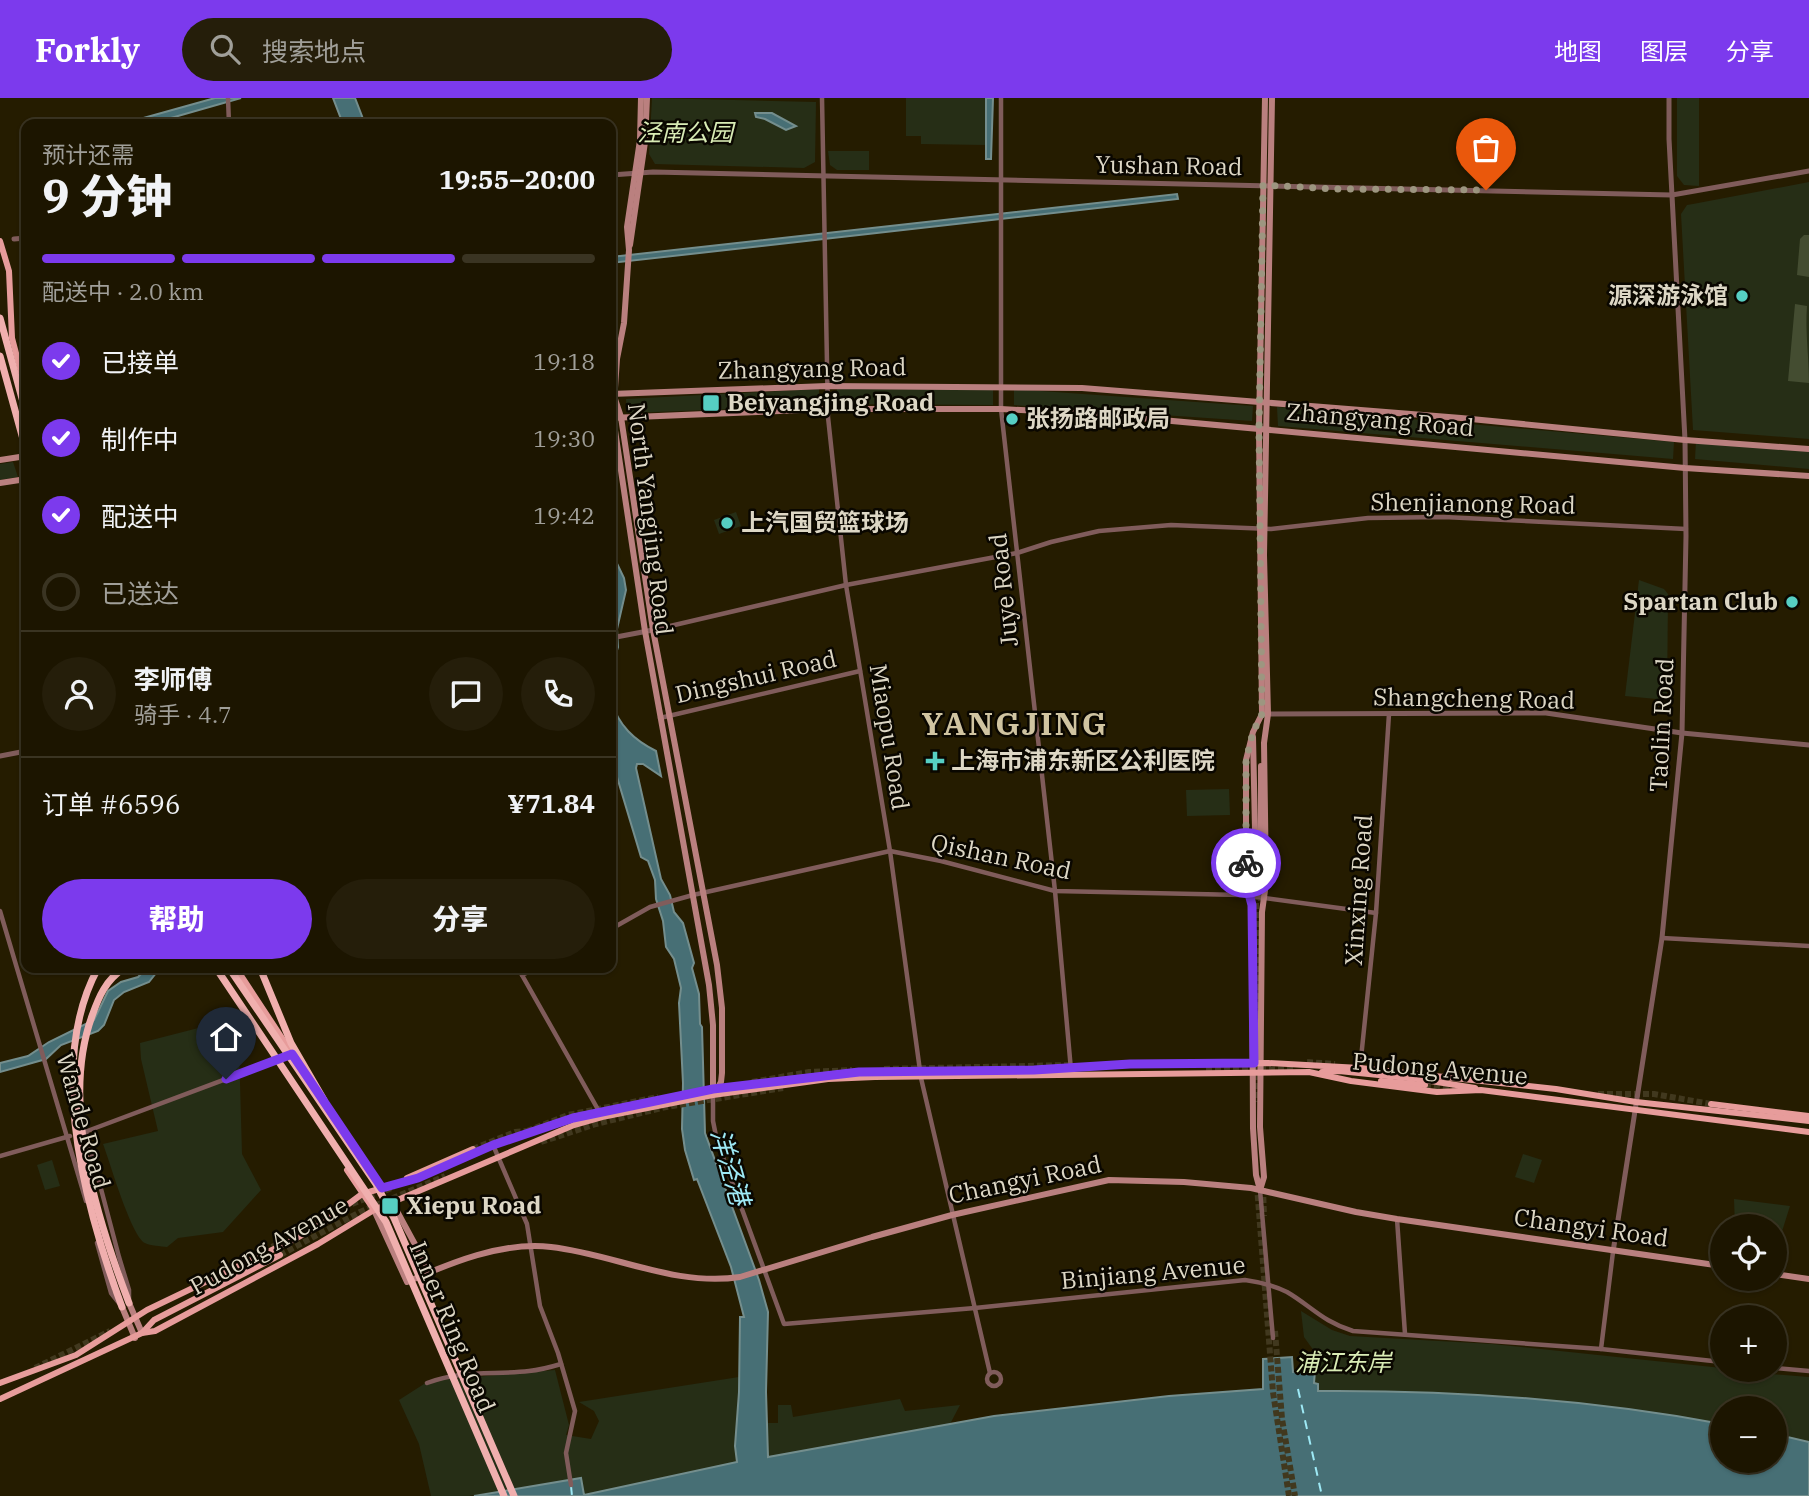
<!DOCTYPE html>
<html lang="zh">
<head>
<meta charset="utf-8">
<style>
  :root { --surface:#1c1500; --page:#251e0a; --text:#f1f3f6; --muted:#a09f99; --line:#3a3422; --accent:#7c3aed }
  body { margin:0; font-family:"IBM Plex Serif","Noto Sans SC",serif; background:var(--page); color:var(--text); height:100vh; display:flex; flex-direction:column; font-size:26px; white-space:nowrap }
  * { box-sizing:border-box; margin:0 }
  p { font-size:23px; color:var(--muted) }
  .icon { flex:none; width:38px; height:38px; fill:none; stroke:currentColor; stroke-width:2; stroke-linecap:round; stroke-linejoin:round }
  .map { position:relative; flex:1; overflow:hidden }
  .details { position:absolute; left:21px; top:21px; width:595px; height:854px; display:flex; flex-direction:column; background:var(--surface); border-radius:14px; box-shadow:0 2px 5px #0004,0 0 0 2px var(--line) }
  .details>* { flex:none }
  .buttons { position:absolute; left:1710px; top:1116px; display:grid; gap:14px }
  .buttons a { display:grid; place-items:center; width:77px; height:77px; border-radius:50%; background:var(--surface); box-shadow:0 2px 5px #0004,0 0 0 2px var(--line); font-size:35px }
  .pin { position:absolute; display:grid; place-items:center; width:60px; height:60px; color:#fff; margin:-72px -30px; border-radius:50% 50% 50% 0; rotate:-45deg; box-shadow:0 0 7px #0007 }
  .pin .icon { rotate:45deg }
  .courier { position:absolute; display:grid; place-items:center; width:70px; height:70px; margin:-35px; border:5px solid #7c3aed; border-radius:50%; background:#fff; color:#222; box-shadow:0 2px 9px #0007 }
  .summary em { font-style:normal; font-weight:800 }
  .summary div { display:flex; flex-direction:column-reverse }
  .summary { display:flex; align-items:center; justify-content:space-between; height:119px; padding:0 21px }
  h1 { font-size:46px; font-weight:800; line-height:52px }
  .bar { display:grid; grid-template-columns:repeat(4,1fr); gap:10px 7px; align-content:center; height:84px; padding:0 21px }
  .bar i { height:9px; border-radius:5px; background:var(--line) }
  .bar .current { background:var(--accent) }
  .bar p { grid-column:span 4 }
  .line { display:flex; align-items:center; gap:18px; padding:0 21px; border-top:2px solid var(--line) }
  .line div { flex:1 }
  .round { display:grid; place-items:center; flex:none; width:74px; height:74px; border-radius:37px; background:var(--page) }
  ol { padding:0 21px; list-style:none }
  li { display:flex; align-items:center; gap:21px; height:77px }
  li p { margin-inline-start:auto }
  li .icon { padding:7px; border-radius:50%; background:var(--accent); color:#fff; stroke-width:4 }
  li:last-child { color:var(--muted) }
  li i { width:38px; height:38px; border:4px solid var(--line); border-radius:50% }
  .primary-button { display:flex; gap:14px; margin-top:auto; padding:14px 21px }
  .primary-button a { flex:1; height:80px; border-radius:42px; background:var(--accent); color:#fff; font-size:28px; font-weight:800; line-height:80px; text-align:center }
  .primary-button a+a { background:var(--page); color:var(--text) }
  header { display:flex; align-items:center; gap:42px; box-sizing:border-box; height:98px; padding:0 35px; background:var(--accent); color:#fff }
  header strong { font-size:33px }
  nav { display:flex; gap:38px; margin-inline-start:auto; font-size:24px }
  .search { width:490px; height:63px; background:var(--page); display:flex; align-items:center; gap:18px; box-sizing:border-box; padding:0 24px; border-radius:38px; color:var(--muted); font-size:26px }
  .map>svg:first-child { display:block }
  .green { fill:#262e16 }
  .forest { fill:#444d31 }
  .water { fill:#476f75; stroke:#748e8d; stroke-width:2 }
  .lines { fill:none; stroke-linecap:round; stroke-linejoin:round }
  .ferry { stroke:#9ee9f5; stroke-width:2; stroke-dasharray:9 7; stroke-linecap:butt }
  .secondary-tunnel { stroke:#41381e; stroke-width:6; stroke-dasharray:6 3; stroke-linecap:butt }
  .primary-tunnel { stroke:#41381e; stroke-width:6; stroke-dasharray:6 3; stroke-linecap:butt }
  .minor { stroke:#805c5b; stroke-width:4.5 }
  .tertiary { stroke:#805c5b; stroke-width:5 }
  .secondary { stroke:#ba807f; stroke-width:6 }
  .primary { stroke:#e79c9b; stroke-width:6 }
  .trunk { stroke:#f0afae; stroke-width:7 }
  .done { stroke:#9d9680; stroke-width:7; stroke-dasharray:0 12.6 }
  .route { stroke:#7c3aed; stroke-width:9 }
  .poi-dot { fill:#56cec3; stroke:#0a0700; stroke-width:2.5 }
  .labels { text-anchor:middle; stroke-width:5; stroke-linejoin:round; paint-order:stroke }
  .park-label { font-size:24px; font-style:italic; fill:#d9ecb5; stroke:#0a0700 }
  .street-label { font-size:24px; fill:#ddd7c5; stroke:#0a0700 }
  .poi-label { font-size:24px; font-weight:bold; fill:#ddd7c5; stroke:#0a0700; text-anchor:start }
  .water-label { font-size:26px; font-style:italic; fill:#9ee9f5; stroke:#0a0700 }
  .district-label { font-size:32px; font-weight:bold; letter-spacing:2px; fill:#d0c4a1; stroke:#0a0700 }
</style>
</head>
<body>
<header>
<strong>Forkly</strong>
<div class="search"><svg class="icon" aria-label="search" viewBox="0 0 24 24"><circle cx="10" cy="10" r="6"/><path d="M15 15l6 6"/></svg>搜索地点</div>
<nav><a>地图</a><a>图层</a><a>分享</a></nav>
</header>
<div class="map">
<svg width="1809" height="1398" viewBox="0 0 1809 1398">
  <rect width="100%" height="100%" fill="#251c00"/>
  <g class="green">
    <polygon points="652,0 816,4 815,64 804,70 655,66 649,56"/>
    <polygon points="906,0 986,0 986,47 921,46 921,38 906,38"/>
    <polygon points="1677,0 1699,0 1699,88 1684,87 1677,78"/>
    <polygon points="828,53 869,53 869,72 837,72 830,67"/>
    <polygon points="1809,84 1809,341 1693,332 1681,116 1687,107 1693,106"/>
    <polygon points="837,289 993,290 993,307 836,306"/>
    <polygon points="819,291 819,308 627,315 626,301"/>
    <polygon points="1014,291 1253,308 1252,323 1014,307"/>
    <polygon points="1277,309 1674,344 1673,361 1278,328"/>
    <polygon points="1696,343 1809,352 1809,371 1695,361"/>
    <polygon points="13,364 18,379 0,382 0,366"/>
    <polygon points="736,414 741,428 719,436 714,422"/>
    <polygon points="1639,482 1664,491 1668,496 1667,602 1625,598"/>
    <polygon points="1229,691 1230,717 1187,718 1186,692"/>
    <path d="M214,926L239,949L242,1056L261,1092L223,1134L178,1140L167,1149C161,1148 150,1148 145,1145C131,1138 110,1064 103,1046L158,1033L141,961L140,945Z"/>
    <polygon points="1523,1056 1542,1062 1534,1085 1515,1079"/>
    <polygon points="52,1062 60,1088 45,1092 37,1067"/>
    <polygon points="1734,1101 1790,1108 1778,1146 1775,1146 1774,1129 1735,1129"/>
    <path d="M1301,1213L1332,1232L1350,1238L1492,1246L1722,1270V1272L1809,1279V1344L1775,1336L1774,1311H1722V1326C1587,1301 1455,1292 1317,1293L1314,1286V1253L1304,1239Z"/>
    <polygon points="555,1272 569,1327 566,1337 591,1341 599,1323 594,1313 579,1304 739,1279 735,1348 737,1365 583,1397 580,1380 469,1398 431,1398 419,1346 399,1302 424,1286 439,1282"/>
    <polygon points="900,1301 905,1313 960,1307 950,1326 768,1359 767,1325 778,1325 778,1307 791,1307 793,1319"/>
  </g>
  <g class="forest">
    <polygon points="1804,137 1809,137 1809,179 1797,177 1800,141"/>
    <path d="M1795,206L1807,208C1805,233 1809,259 1809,285L1788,283Z"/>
  </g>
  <g class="water">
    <polygon points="215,0 241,0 150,26 122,26"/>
    <polygon points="333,0 355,0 365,26 343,26"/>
    <polygon points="986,0 993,0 991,61 986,61"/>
    <polygon points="755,15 772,15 796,28 786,32 765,21 756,19"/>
    <polygon points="1177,96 1178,101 611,165 611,159"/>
    <polygon points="611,453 624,480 626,492 617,531 618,549 611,571"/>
    <path d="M611,603C619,628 634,642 656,653L661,678L643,666H637L636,670L661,781L670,797L674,814L683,825L694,865L692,870L699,896L700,926L702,929L705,1035L759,1182L768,1214L766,1294L768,1359L994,1318L1169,1298L1263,1291V1261L1292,1259L1293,1274L1315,1273L1314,1285L1318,1286V1293C1454,1292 1588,1301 1722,1326V1363H1774L1775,1336L1809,1344V1398H474L581,1380L584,1397L737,1364L735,1348L739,1294L740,1219H744L731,1169L697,1081L694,1082L685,1052L682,1031L683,985L679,905L681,890L674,861L666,849L663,823L656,801L655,782L648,763L641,759L611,659Z"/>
    <polygon points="147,870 160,870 149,884 124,894 114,902 104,927 98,933 61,947 46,961 0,974 0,965 28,958 49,944 94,922 108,893 121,884 138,879"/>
  </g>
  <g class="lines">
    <g class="ferry">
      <polyline points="1298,1291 1322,1398"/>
      <polyline points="571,1388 572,1398"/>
    </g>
    <g class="secondary-tunnel">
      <polyline points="1256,778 1256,1004"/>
      <polyline points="1261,803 1261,778"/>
      <polyline points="1257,1088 1273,1294 1289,1398"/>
      <polyline points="1263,1090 1264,1118"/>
      <polyline points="1275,1233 1282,1321 1295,1398"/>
    </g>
    <g class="primary-tunnel">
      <polyline points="1307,964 1335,966"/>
      <polyline points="884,971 1072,967"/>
      <polyline points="1206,972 1296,971"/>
      <polyline points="752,984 809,974 852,972"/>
      <polyline points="1425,987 1454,991"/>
      <polyline points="1598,996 1654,996 1711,1006"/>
      <polyline points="527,1033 568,1017 658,999"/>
      <polyline points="541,1044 596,1026 666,1009 783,990"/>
      <polyline points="473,1051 515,1034 527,1033"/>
      <polyline points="352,1106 394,1089"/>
      <polyline points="272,1149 327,1119"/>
      <polyline points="280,1157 360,1114 445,1078"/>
      <polyline points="35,1270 110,1233"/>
    </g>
    <g class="minor">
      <polyline points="228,0 229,26"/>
      <polyline points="822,0 828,319 846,487 890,753 921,980 990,1275"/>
      <polyline points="1001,0 1001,311 1055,793 1071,972"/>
      <polyline points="653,532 846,487 1017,455 1051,444 1099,433 1171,427 1271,431 1368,420 1444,419 1686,431"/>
      <polyline points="660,620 860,573"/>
      <polyline points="0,813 86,1103"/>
      <polyline points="611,831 650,809 693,797 890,753 941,763 1055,793 1242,797 1376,815"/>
      <polyline points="1662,840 1809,848"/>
      <polyline points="518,870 600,1015"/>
      <polyline points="522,877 537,870"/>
      <polyline points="1360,970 1376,815 1389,616"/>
      <path d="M713,997V1023L717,1043L784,1226L975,1210L1245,1182C1259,1184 1273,1187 1287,1194C1311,1208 1323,1224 1353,1233L1601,1251L1722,1264"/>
      <polyline points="86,1034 119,1159 129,1192 129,1201"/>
      <polyline points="82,1035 290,957"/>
      <polyline points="493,1047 527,1126 540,1208 558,1255 575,1313 566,1355 571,1387"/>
      <polyline points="0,1058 70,1038"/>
      <polyline points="1260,1092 1273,1240"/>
      <polyline points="1397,1121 1405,1236"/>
      <polyline points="97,1145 111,1195 119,1205"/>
      <polyline points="1601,1251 1613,1154"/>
      <polyline points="1774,1270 1809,1273"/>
      <circle cx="994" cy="1281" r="7"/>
      <path d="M427,1285C461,1272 493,1277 529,1273C540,1272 551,1269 561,1266"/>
    </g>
    <g class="tertiary">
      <polyline points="611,77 653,74 1672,97 1809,73"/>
      <polyline points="14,141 26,140"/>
      <polyline points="611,540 653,532"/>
      <polyline points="1265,616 1546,615 1682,635 1809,647"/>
      <polyline points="0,658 26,653"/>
      <polyline points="1613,1154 1662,840 1682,635 1686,438 1685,342 1669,41 1669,0"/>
    </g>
    <g class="secondary">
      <polyline points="641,0 640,42 627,129 629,152 624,225 617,261 613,319 645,533 709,887 713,927 713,996"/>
      <polyline points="630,147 645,44 647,0"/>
      <polyline points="611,296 827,288 1082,290 1461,320 1685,342 1809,351"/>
      <polyline points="615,301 621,319 653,532 717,867 722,910 722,975 721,984 716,993"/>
      <polyline points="611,320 827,311 1001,311 1096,316 1685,370 1809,378"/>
      <polyline points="0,362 26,358"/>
      <polyline points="0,385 26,381"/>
      <polyline points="1253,639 1256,778"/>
      <polyline points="1261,668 1261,778"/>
      <polyline points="1260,1092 1256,1077 1253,1030 1252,807 1246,777 1246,662 1253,634 1262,616 1259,331 1265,0"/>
      <polyline points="1260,1092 1264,1079 1260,1029 1262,814 1266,785 1264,645 1268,616 1264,457 1272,0"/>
      <polyline points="392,1104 430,1174"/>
      <path d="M374,1112L407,1184C450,1165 503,1143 551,1149C614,1156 675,1189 740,1179L872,1139L952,1117L1109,1082L1184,1084L1251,1090L1356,1114L1397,1121L1722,1168"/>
      <polyline points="1774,1176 1809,1181"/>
      <polyline points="129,1205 142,1235"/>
      <polyline points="122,1209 135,1240"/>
    </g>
    <g class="primary">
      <polyline points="0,143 9,173 12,240 26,293"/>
      <polyline points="236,870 303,972"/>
      <polyline points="1322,974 1339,973 1418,981 1475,990"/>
      <polyline points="1381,983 1425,987"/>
      <polyline points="321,998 366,1065"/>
      <polyline points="1711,1006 1809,1018"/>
      <polyline points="347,1072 374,1112"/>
      <polyline points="407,1080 473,1051"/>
      <polyline points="143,1234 154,1222 280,1157"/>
      <polyline points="0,1285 76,1257 147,1212 297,1140 323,1125 362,1096 417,1080 493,1047 573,1020 713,991 859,974 1034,972 1131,966 1268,965 1360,970 1556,991 1636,1004 1809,1023"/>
      <polyline points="0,1301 142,1235 155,1233 318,1146 374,1112 574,1027 602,1019 713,997 828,981 875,979 1309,974 1351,983 1437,994 1481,992 1809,1034"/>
    </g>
    <g class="trunk">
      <polyline points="0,220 26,315"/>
      <polyline points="0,258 26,352"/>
      <path d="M98,870C45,967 86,1112 122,1209"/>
      <path d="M124,870C106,882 99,898 92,918C60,1006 97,1121 129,1205"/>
      <polyline points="216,870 386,1124 504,1398"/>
      <polyline points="229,870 376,1086 394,1120 514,1398"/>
      <polyline points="260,870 291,945 324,1002"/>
    </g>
  </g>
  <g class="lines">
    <polyline class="done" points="1246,765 1246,662 1253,634 1262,616 1259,331 1263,87 1335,91 1486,92"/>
    <polyline class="route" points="226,981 292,956 382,1090 418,1080 493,1047 573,1020 713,991 859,974 1034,972 1130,966 1254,965 1252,807 1247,788 1246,765"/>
  </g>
  <g class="poi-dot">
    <circle cx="1742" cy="198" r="7"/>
    <rect x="702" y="296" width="18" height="18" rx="3.5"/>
    <circle cx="1012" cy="321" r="7"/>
    <circle cx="727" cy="425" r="7"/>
    <circle cx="1792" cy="504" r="7"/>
    <path d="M931.5 652.5h7v7h7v7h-7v7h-7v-7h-7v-7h7z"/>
    <rect x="381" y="1099" width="18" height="18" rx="3.5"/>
  </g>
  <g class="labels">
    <g class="park-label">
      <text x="685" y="43">泾南公园</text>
      <text x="1343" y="1273">浦江东岸</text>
    </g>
    <g class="street-label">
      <text transform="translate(1169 68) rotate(1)" y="8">Yushan Road</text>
      <text transform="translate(812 271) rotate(-1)" y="8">Zhangyang Road</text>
      <text transform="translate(1380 322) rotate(5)" y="8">Zhangyang Road</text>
      <text transform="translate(1473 406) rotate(1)" y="8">Shenjianong Road</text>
      <text transform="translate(650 421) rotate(83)" y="8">North Yangjing Road</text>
      <text transform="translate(1004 492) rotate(-96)" y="8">Juye Road</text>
      <text transform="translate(756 579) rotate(-13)" y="8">Dingshui Road</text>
      <text transform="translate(1474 601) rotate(1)" y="8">Shangcheng Road</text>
      <text transform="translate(1662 627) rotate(-87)" y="8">Taolin Road</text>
      <text transform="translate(889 639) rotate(81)" y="8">Miaopu Road</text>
      <text transform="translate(1001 759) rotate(12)" y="8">Qishan Road</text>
      <text transform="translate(1359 792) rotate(-86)" y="8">Xinxing Road</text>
      <text transform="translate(1440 971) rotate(5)" y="8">Pudong Avenue</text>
      <text transform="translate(83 1023) rotate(74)" y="8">Wande Road</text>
      <text transform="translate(1025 1082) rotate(-12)" y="8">Changyi Road</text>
      <text transform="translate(1591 1130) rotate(8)" y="8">Changyi Road</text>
      <text transform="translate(269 1148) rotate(-29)" y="8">Pudong Avenue</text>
      <text transform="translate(1153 1175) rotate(-5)" y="8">Binjiang Avenue</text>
      <text transform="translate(452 1229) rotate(67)" y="8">Inner Ring Road</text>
    </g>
    <g class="poi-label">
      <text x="1728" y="206" text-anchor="end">源深游泳馆</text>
      <text x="727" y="313">Beiyangjing Road</text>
      <text x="1026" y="329">张扬路邮政局</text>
      <text x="741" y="433">上汽国贸篮球场</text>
      <text x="1778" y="512" text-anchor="end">Spartan Club</text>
      <text x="951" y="671">上海市浦东新区公利医院</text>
      <text x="406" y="1116">Xiepu Road</text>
    </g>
    <g class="water-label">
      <text transform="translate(730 1069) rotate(74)" y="9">洋泾港</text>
    </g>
    <g class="district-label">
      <text x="1015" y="637">YANGJING</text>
    </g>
  </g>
</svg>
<div class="buttons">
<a><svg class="icon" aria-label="locate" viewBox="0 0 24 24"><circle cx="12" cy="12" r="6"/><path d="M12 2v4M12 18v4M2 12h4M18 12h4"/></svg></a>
<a>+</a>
<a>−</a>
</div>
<div class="pin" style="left:1486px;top:92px;background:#ea580c"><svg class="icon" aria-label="bag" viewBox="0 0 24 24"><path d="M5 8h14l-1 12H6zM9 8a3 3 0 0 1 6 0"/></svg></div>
<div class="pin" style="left:226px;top:981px;background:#1f2937"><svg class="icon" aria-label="home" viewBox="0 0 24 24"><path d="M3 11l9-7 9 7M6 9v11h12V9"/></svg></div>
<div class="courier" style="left:1246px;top:765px"><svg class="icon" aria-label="bike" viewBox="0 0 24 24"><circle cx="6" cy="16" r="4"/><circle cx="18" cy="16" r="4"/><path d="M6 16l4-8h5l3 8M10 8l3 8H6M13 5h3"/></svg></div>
<section class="details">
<div class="summary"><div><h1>9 分钟</h1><p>预计还需</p></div><em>19:55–20:00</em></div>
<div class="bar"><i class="current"></i><i class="current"></i><i class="current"></i><i></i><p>配送中 · 2.0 km</p></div>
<ol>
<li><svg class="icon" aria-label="check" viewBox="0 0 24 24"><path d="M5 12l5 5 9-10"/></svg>已接单<p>19:18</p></li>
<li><svg class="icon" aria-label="check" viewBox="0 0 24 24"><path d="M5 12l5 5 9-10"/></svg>制作中<p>19:30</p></li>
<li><svg class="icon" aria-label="check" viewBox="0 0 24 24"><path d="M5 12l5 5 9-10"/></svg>配送中<p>19:42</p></li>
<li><i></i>已送达</li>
</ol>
<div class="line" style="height:126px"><a class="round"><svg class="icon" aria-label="person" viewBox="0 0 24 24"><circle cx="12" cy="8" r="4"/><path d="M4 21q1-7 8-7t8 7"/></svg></a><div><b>李师傅</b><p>骑手 · 4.7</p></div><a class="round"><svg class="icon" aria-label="chat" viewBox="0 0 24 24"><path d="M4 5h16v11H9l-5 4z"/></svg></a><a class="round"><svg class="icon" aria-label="phone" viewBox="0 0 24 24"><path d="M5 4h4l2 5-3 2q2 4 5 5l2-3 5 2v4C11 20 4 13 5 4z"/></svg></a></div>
<div class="line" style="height:91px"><div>订单 #6596</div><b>¥71.84</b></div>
<div class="primary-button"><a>帮助</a><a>分享</a></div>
</section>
</div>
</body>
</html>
